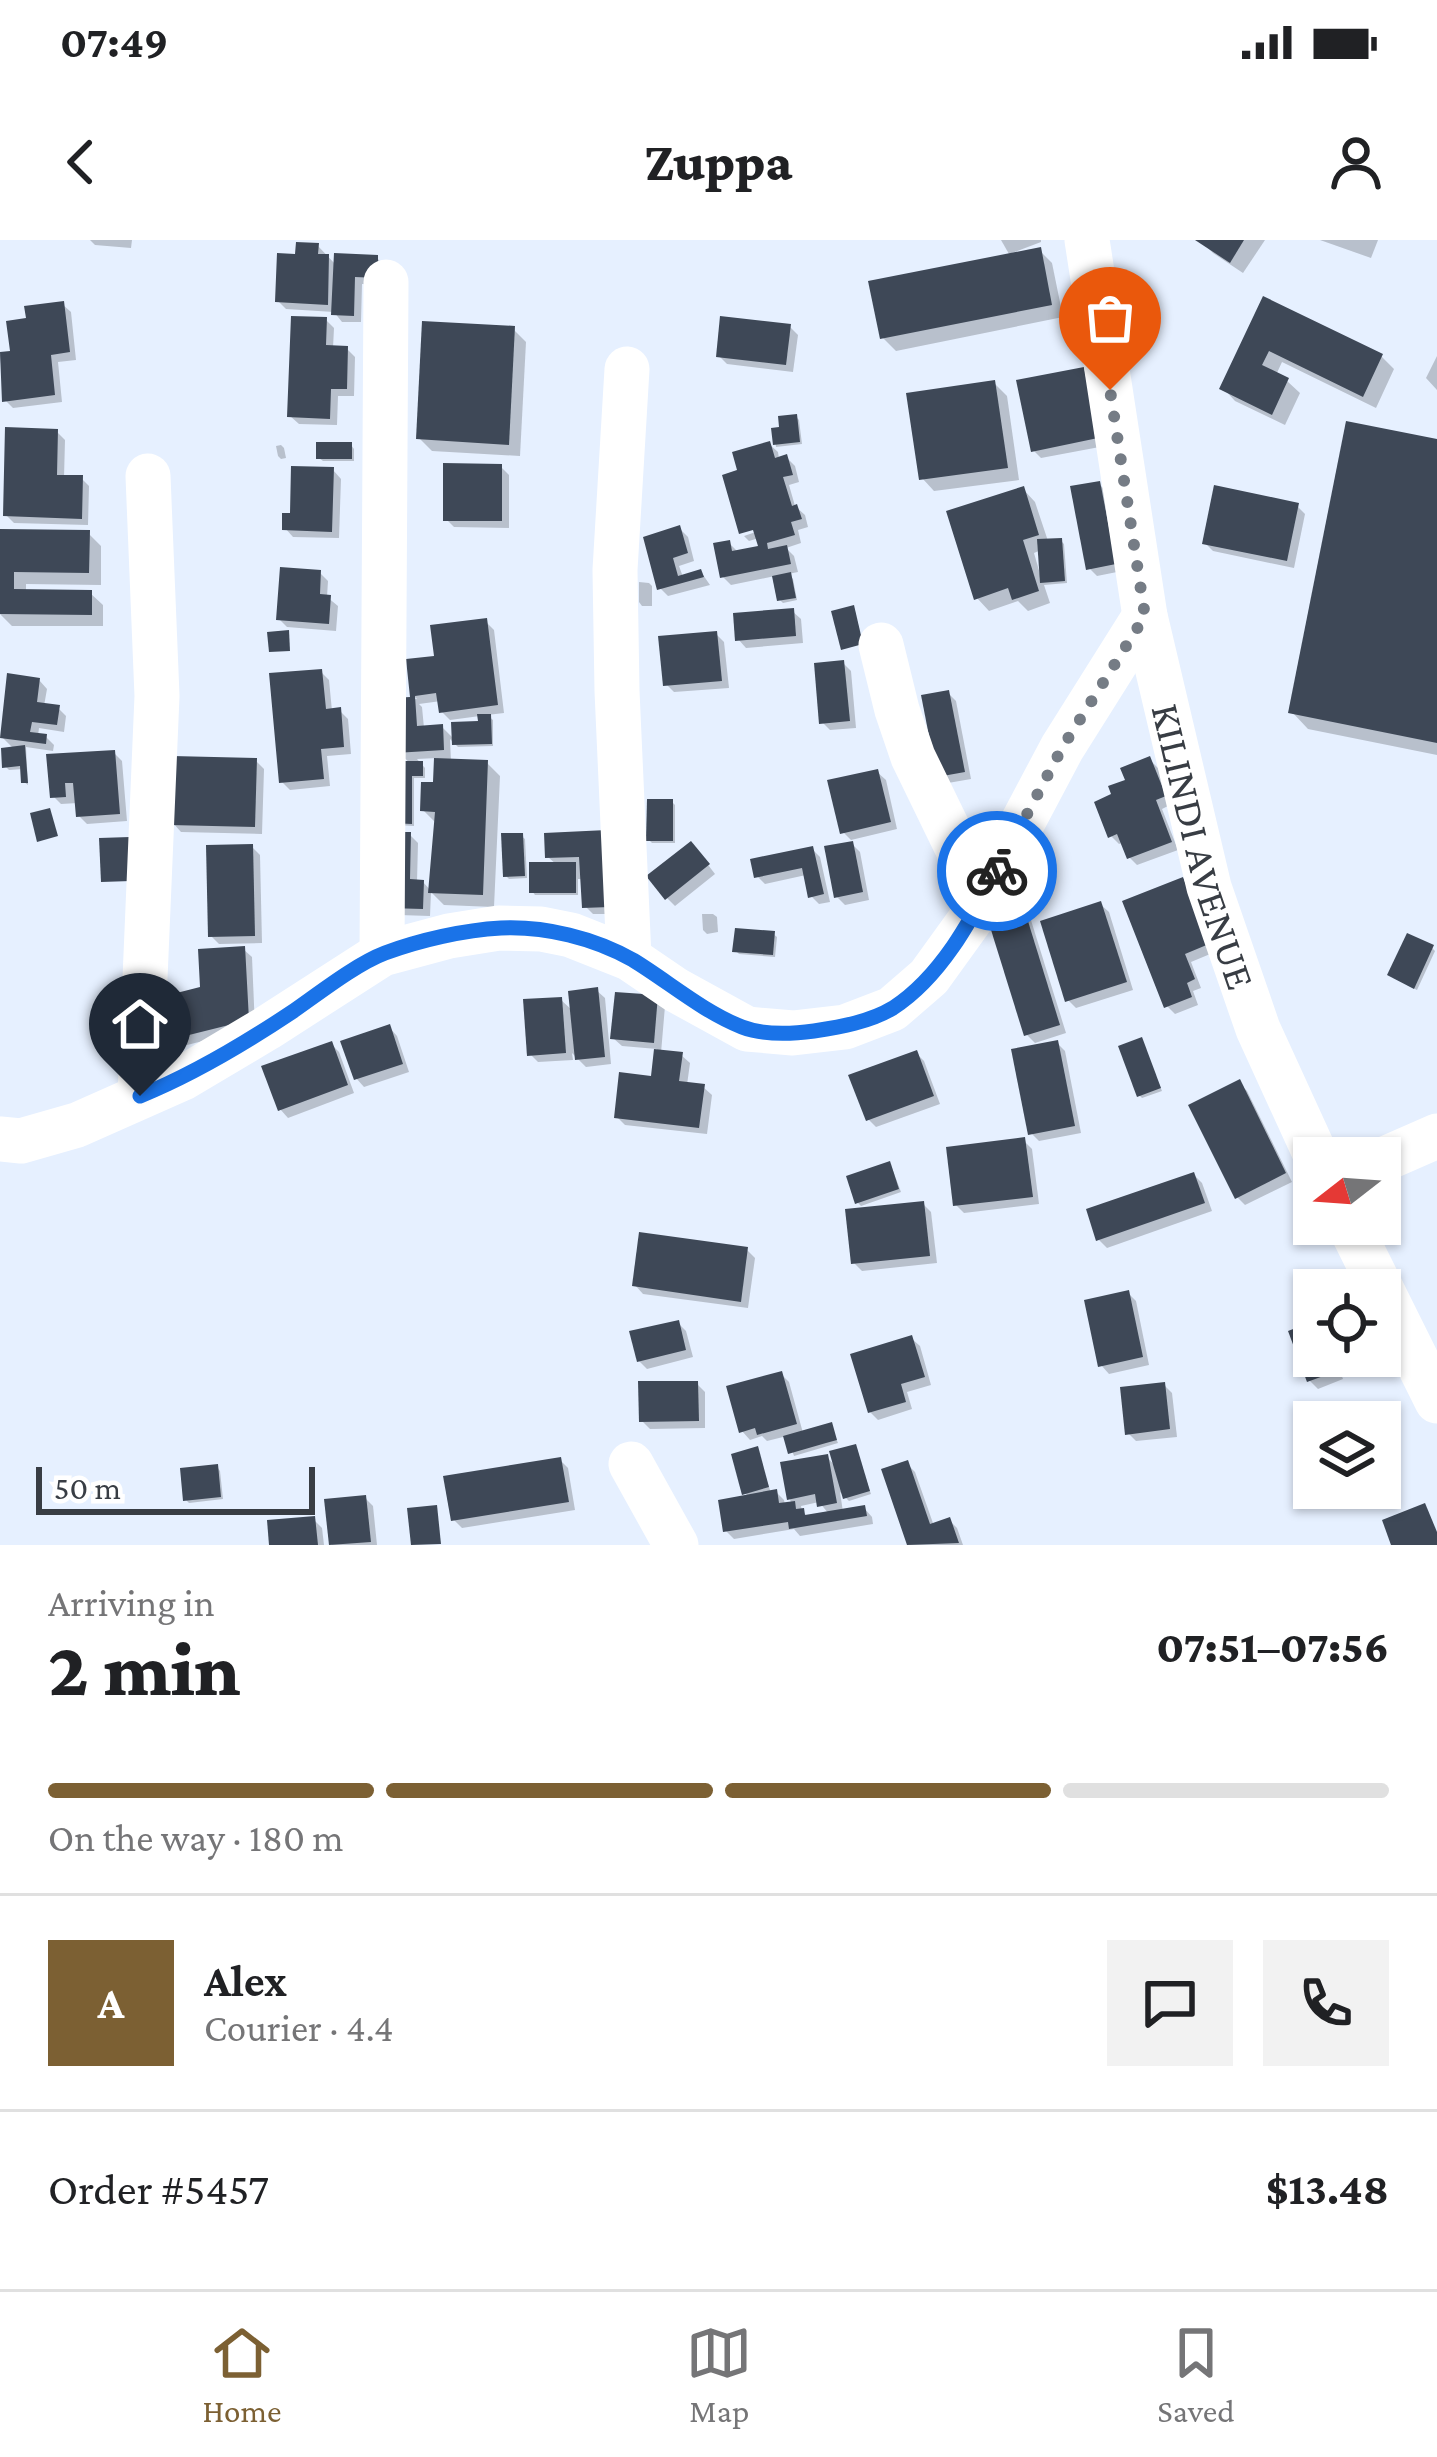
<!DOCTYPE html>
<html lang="en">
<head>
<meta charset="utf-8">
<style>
  :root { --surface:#fff; --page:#f2f2f2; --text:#202124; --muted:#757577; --line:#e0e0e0; --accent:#7c6033 }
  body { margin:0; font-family:"Crimson Pro",serif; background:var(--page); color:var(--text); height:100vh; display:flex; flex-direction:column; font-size:45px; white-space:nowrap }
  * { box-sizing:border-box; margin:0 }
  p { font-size:39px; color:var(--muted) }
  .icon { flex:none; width:66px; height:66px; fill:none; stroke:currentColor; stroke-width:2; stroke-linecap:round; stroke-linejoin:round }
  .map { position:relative; height:1305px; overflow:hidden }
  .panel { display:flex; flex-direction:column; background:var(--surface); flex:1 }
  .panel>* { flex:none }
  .needle { width:78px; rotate:253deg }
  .controls { position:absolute; left:1293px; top:897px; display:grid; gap:24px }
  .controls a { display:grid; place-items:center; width:108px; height:108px; border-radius:0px; background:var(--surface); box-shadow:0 3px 9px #0004; font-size:60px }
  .scale { position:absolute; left:36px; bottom:30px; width:279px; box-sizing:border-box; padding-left:12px; border:6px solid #383d44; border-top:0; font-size:33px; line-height:42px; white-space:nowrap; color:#383d44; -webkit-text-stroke:9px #fff; paint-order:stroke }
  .pin { position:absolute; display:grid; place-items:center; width:102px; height:102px; color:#fff; margin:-123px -51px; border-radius:50% 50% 50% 0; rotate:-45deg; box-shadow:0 0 12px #0007 }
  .pin .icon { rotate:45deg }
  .courier { position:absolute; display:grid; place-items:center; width:120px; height:120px; margin:-60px; border:9px solid #1a73e8; border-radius:50%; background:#fff; color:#222; box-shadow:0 3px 15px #0007 }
  .summary em { font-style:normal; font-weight:800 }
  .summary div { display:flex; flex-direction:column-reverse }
  .summary { display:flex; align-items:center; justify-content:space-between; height:204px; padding:0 48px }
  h1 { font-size:78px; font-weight:800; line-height:90px }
  .bar { display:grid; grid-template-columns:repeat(4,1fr); gap:18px 12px; align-content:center; height:144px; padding:0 48px }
  .bar i { height:15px; border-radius:9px; background:var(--line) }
  .bar .on { background:var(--accent) }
  .bar p { grid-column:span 4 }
  .line { display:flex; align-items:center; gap:30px; padding:0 48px; border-top:3px solid var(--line) }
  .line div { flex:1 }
  .round { display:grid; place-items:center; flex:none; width:126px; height:126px; border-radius:0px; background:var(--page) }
  .status { display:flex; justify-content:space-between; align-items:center; height:84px; padding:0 60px; background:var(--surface); direction:ltr }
  .status svg { height:33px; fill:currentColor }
  header { display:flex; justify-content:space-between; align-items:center; height:156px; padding:0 48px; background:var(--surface); font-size:54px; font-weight:800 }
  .tab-bar { display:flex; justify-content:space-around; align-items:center; height:168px; border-top:3px solid var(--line); background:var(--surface); font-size:33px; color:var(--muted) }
  .tab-bar a { display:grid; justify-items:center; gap:6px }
  .tab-bar .on { color:var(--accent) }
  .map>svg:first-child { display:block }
  .shadow { fill:#0003; fill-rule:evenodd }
  .building { fill:#3e4857 }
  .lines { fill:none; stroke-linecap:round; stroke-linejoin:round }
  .minor { stroke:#fff; stroke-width:45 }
  .done { stroke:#757c85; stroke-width:12; stroke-dasharray:0 21.6 }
  .route { stroke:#1a73e8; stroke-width:15 }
  .labels { text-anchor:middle; stroke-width:12; stroke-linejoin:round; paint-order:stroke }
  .street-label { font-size:42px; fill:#383d44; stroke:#fff }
</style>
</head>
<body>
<div class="status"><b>07:49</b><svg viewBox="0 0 49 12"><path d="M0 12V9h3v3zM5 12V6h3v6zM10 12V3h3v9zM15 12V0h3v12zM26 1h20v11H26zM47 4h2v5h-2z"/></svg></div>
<header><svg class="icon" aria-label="back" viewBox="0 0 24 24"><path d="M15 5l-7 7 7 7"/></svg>Zuppa<svg class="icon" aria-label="person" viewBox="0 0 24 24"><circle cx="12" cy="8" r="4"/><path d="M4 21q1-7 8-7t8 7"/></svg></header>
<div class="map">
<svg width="1437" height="1305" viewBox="0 0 1437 1305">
  <rect width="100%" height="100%" fill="#e6f0ff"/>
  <g class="shadow">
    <polygon points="90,0 132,0 131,8 95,5"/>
    <polygon points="1001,0 1041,0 1041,2 1009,14"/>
    <polygon points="1200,0 1265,0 1243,33 1213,13"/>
    <polygon points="1320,0 1378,0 1371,18"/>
    <polygon points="318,6 336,25 377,18 385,27 385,45 362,44 361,82 342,82 334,72 286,69 278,61 298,17"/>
    <polygon points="1040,11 1052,23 1063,77 896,111 883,98"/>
    <polygon points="1265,60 1382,117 1394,129 1376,168 1282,122 1276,135 1287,141 1300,153 1285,185 1235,161 1223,148"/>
    <polygon points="62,64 71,72 76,120 58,122 62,162 13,168 5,160 0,115 13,114 30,81"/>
    <polygon points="326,80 334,88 333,108 347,109 355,117 354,156 338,156 337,185 299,184 290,176"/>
    <polygon points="790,87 798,95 793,132 727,124 719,116"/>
    <polygon points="513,89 526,102 520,216 432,211 419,198"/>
    <polygon points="1437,116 1437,150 1426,138"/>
    <polygon points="1020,142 1105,206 1041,218 1033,210"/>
    <polygon points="994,143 1007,156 1019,240 934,251 922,238"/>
    <polygon points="796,177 799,180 802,204 776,207 774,190"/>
    <polygon points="57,192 65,200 64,238 81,238 89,246 88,285 14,283 6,275"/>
    <polygon points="1437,202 1437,515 1308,489 1292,472"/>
    <polygon points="769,204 778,212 779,219 787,218 795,226 799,242 789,245 795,266 805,275 808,287 798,290 801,303 786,308 794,316 798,332 788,334 793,339 797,360 783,363 780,360 775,336 731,345 723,337 729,303 737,311 762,309 759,298 749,301 744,296 768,288 742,290 741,293 740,232"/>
    <polygon points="281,205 284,208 286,218 281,219 278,216 276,206"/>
    <polygon points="351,205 354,209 354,221 323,221 319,218"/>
    <polygon points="501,227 509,235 509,288 454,287 446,279"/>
    <polygon points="333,230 341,239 339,298 293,297 285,288"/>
    <polygon points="1099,244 1107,252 1122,331 1097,336 1089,328"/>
    <path d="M1023,249L1035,262L1048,301H1061L1064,304L1067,343L1044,345L1050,363L1028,371L1018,361L989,371L977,358ZM1041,310L1040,334L1034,313Z"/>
    <polygon points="1297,266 1305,274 1294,328 1213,311 1205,303"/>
    <polygon points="680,289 688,297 694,321 679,326 683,337 701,332 710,345 668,356 660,348"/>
    <polygon points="0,292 88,293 101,306 101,345 26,344 26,352 90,353 103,365 103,386 12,386 0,374"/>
    <polygon points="320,333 328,341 327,357 338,366 336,391 287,387 279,379"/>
    <polygon points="639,342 649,343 652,346 652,366 642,366 639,362"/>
    <polygon points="792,371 801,379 803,403 746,408 738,399"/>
    <path d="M486,382L494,390L504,473L487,475L493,480V506L458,507L450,499L451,522L487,523L500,536L494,667L444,665L431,652L430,676L399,675L410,595L418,603L417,642H423L431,651L437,584L423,570L435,545L437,518L417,519L425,528V538H414V586L396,585L411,524L398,512L396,461L417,459L413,455L438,419ZM441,461L442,472L450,480L480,476L481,484L455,500L442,487L424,488L422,467L419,464Z"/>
    <polygon points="716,394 724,402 729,448 674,452 666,444"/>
    <polygon points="843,423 851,431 856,488 830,490 822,482"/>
    <polygon points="321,432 329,440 332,471 339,470 348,479 351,514 327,516 330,546 290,550 282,542"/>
    <polygon points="39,440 47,449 44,466 58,468 66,476 64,492 39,488 38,496 46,497 54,505 53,511 26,507 28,545 24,542 23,529 9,530 5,526 14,509 2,497"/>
    <polygon points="948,453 956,461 971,539 948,543 940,535"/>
    <polygon points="114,513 122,521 127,581 87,584 79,576 78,563 61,564 53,556 49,517"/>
    <polygon points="1150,520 1158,528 1172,564 1162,569 1178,610 1137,625 1129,617 1124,602 1119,604 1111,596 1115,556"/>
    <polygon points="256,521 264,529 262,594 181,592 173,583"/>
    <polygon points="877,532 886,540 897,589 851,600 843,592"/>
    <polygon points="672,562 675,565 675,603 652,603 649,600"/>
    <polygon points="605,593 617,674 593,674 585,666 583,639 578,639 578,655 535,655 532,651 557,625 548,617"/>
    <polygon points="521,596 525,599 527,638 509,639 506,636"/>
    <polygon points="852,604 860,612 869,660 845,665 837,657"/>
    <polygon points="252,607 260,615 262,703 219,704 211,696"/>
    <polygon points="812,609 820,617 830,662 819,664 811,656 806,635 765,644 757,636"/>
    <polygon points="699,613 715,634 675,666 667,658"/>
    <polygon points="1182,641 1215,712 1191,722 1201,748 1193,751 1198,765 1175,774 1167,766"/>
    <polygon points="1100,664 1109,672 1133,750 1076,768 1068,760"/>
    <polygon points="1022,669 1030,677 1066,793 1035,803 1027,795"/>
    <polygon points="702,674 713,674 717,677 718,692 707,694 703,690"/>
    <polygon points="773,694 777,697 775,717 739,714 736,711"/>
    <polygon points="1432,708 1435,711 1417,750 1394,738"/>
    <polygon points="243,709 252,717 255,788 179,807 171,799 203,750"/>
    <polygon points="596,750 605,758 611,824 586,827 572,813 573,820 538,822 530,814 561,760 573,771"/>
    <polygon points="656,758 665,766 661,813 681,815 690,823 687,845 703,847 712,855 707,894 625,885 617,877 653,839 657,809 622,806 613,798"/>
    <polygon points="389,787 397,796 409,832 364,847 356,838"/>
    <polygon points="1141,800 1162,851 1142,858 1139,855"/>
    <polygon points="1057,803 1065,811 1081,893 1039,901 1031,893"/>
    <polygon points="331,804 339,812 354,853 288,878 280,869"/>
    <polygon points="916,813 924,821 940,864 876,887 868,879"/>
    <polygon points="1239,843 1247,851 1292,942 1245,965 1237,957"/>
    <polygon points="1024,901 1032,909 1039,964 964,973 956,965"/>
    <polygon points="892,928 901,952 861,966 858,963"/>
    <polygon points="1194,935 1202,943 1212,971 1107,1008 1099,1000"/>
    <polygon points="923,964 931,972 937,1023 862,1031 854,1023"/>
    <polygon points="747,1010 755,1018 748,1068 643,1054 635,1045"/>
    <polygon points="1128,1053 1136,1061 1149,1125 1109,1134 1101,1125"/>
    <polygon points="678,1083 686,1091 693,1117 647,1129 639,1121"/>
    <polygon points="1314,1085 1314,1116 1334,1116 1343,1139 1318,1149 1310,1141"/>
    <polygon points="911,1098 920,1106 931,1145 907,1152 912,1169 878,1180 870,1172"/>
    <polygon points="781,1134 789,1142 803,1193 831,1186 838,1203 794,1216 787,1196 767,1201 762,1196 750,1200 742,1191"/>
    <polygon points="697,1144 705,1152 705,1188 650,1189 642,1181"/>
    <polygon points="1164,1145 1172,1153 1177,1197 1136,1201 1128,1193"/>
    <path d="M855,1207L871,1254L849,1261L840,1252L843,1272L864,1268L872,1277L873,1284L800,1296L794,1289L734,1299L726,1291L749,1257L745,1253L757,1210L771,1253L776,1252L784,1260L785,1265L791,1264L784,1224L827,1217L836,1227ZM819,1262L829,1274L809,1278L802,1271L801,1266Z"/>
    <polygon points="560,1220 568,1228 575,1270 462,1288 454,1280"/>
    <polygon points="907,1224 915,1232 934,1286 949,1280 957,1288 963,1305 910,1305 885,1231"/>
    <polygon points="217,1227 220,1231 223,1259 189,1263 186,1260"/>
    <polygon points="365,1258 373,1266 377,1305 332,1305 328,1261"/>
    <polygon points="314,1280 322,1288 324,1305 272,1305"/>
  </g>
  <g class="building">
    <polygon points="1195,0 1244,0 1230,23"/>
    <polygon points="296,2 319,3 318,14 329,14 328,65 275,62 277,13 295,14"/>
    <polygon points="1041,7 1052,65 880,99 868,41"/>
    <polygon points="334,13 378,15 378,38 355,37 354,76 331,75"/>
    <polygon points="1263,56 1383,114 1363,157 1269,111 1262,125 1289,138 1272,175 1219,149"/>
    <polygon points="64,61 70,112 51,115 55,155 2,162 0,112 10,111 6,81 26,78 24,66"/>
    <polygon points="291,76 327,77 326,105 348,106 347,149 331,149 330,179 287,177"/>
    <polygon points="720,76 791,84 786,125 716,117"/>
    <polygon points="422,81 515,86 509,205 416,199"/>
    <polygon points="1084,127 1098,198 1031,212 1016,140"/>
    <polygon points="995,140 1008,228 919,240 906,153"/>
    <polygon points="797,174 800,202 773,205 771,188 779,187 778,176"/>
    <polygon points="1346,181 1437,199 1437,503 1288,473"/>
    <polygon points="5,187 58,189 57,235 83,235 82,279 3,276"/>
    <polygon points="770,201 775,218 787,214 793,235 783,237 792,266 797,264 802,279 791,282 795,295 767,303 768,309 787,305 791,324 720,338 713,303 730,300 732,311 758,306 753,290 739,294 722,235 737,230 732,212"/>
    <rect x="316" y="202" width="36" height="17"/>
    <polygon points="443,223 502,224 502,281 443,281"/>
    <polygon points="291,226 334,227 332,292 282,290 282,273 290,273"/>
    <polygon points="1100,241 1116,324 1086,330 1070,246"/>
    <polygon points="1214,245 1299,263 1287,321 1202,304"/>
    <polygon points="1024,246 1039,295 1023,300 1039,351 1012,360 1008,348 974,360 946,271"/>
    <polygon points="680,285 688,313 673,318 678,336 701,329 704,337 657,350 643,297"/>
    <polygon points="0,289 90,290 89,333 14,332 14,349 92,350 92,375 0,374"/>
    <polygon points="1062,298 1065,341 1040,343 1037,299"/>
    <polygon points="280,327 321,330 320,354 331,355 329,384 276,380"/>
    <polygon points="791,332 796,358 777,361 772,336"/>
    <polygon points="854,365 863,404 841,410 831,371"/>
    <polygon points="794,368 796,396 735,401 733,373"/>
    <polygon points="487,378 498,465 439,473 436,453 415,456 417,486 443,484 444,510 395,513 393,458 410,457 406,419 434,416 430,385"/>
    <polygon points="289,390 290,411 269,412 267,392"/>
    <polygon points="717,391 722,441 663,446 658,396"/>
    <polygon points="844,420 850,481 819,484 814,423"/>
    <polygon points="322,429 326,469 341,467 344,507 321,509 324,539 279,543 269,433"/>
    <polygon points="7,433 40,438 37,462 60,465 57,485 32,482 30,492 47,494 46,504 0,498"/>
    <polygon points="949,450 965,532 937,537 921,455"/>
    <polygon points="477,474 491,474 492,504 452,505 451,482 478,481"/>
    <polygon points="25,505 28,543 21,543 20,526 2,528 1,508"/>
    <polygon points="115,510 120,574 76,577 73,543 65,543 66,557 50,558 46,514"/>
    <polygon points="172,516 257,518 255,587 170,585"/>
    <polygon points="1150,516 1166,556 1156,560 1172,602 1127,619 1117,594 1108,598 1094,562 1111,554 1108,546 1125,540 1120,528"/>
    <polygon points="434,518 488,520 483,655 428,653 435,572 420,571 421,542 433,542"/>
    <polygon points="390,521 423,521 423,536 412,536 412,584 390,583"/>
    <polygon points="878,529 891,582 840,594 827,540"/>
    <polygon points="647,559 673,559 673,601 646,601"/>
    <polygon points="50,568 58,596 37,602 30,573"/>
    <polygon points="607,590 610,667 582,668 579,617 545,618 544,593"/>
    <polygon points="390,592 411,592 410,639 424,640 423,669 388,668"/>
    <polygon points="501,593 523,593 525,636 503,637"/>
    <polygon points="130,597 131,641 101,642 99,598"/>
    <polygon points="691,601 710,624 665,660 646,636"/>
    <polygon points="853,601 863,652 834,658 824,606"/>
    <polygon points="253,604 255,696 208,697 206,605"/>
    <polygon points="813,606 824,654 808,658 802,628 754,638 750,619"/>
    <rect x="529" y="622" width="47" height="31"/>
    <polygon points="1183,637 1209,704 1185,714 1195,739 1187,743 1192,757 1164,768 1122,661"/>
    <polygon points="1101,661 1127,742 1065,762 1040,681"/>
    <polygon points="1023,665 1060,785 1024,796 987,677"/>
    <polygon points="735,688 775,691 773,715 732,712"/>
    <polygon points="1407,693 1434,705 1414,749 1387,735"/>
    <polygon points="245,706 249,780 169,800 157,758 200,747 198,709"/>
    <polygon points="598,747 605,817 575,820 568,751"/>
    <polygon points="615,752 658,755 654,803 610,799"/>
    <polygon points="562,757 566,813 527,816 523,759"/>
    <polygon points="390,784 403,824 354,840 340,801"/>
    <polygon points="1142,797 1161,848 1137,857 1118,806"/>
    <polygon points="1058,800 1075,886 1028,895 1011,809"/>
    <polygon points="332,801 348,845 278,871 261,826"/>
    <polygon points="654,809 683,812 679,841 705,844 699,888 614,878 619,832 651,836"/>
    <polygon points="917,810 934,856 866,881 848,835"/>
    <polygon points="1240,839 1286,933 1235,959 1188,865"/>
    <polygon points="1025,897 1033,957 953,966 946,907"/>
    <polygon points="890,921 899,949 855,964 846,936"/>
    <polygon points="1194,932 1205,963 1096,1001 1086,969"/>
    <polygon points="924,961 930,1016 851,1024 845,969"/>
    <polygon points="639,992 748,1007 741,1062 632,1046"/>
    <polygon points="1129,1050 1143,1117 1098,1127 1084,1060"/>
    <polygon points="679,1080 686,1110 637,1122 629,1091"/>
    <polygon points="1314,1081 1314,1116 1331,1116 1337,1131 1307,1142 1288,1091"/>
    <polygon points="912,1095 925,1137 901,1144 906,1162 868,1173 850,1114"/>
    <polygon points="782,1131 797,1184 757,1195 755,1188 739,1193 726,1146"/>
    <polygon points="638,1141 698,1141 699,1181 639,1182"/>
    <polygon points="1165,1142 1170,1189 1125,1195 1120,1147"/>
    <polygon points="832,1182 837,1200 826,1203 825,1200 826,1203 788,1214 783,1196"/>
    <polygon points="856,1204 870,1251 843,1259 829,1211"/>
    <polygon points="758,1206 769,1247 742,1255 731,1214"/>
    <polygon points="828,1214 837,1263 817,1267 815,1254 787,1260 780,1222"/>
    <polygon points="561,1217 569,1262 451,1281 443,1236"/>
    <polygon points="908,1220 930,1284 950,1277 959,1303 907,1305 881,1229"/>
    <polygon points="218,1224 221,1257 183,1261 180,1228"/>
    <polygon points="777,1249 779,1263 795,1261 796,1269 804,1268 805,1275 865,1265 867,1276 789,1289 788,1282 723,1292 718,1260"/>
    <polygon points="366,1255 371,1302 329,1305 324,1259"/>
    <polygon points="1425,1263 1437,1292 1437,1305 1391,1305 1382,1280"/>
    <polygon points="437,1265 441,1304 411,1305 407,1268"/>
    <polygon points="315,1276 318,1305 269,1305 267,1280"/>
  </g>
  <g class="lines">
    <g class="minor">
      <path id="s1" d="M1087,0L1145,376L1209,647L1258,789L1317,918"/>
      <polyline points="627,129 615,330 617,451 629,718"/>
      <polyline points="881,405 897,470 913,517 982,659"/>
      <polyline points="382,714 386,42"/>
      <polyline points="140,856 157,456 148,236"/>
      <polyline points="0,899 21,901 77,885 183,838 267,788 382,714 449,696 499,688 541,689 571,695 629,718 676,750 747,789 793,793 845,787 892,769 929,737 973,676 1062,508 1145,376"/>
      <polyline points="1380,921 1437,896"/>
      <polyline points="1349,984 1437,1161"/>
      <polyline points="631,1224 676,1305"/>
    </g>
  </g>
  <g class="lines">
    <polyline class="done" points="997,631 1062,508 1145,376 1110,150"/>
    <path class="route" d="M140,856C194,834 244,804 292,772C318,754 356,724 385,713C420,700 464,690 501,688C545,686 594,698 633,720C669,742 702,771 742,787C763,795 792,794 814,791C840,787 870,782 893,768C941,737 971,680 997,631"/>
  </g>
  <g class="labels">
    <g class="street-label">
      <text dy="15" stroke="none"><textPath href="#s1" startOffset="618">KILINDI AVENUE</textPath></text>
    </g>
  </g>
</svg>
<div class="controls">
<a><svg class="needle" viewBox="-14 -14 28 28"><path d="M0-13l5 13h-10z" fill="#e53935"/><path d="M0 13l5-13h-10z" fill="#757577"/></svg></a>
<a><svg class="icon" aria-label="locate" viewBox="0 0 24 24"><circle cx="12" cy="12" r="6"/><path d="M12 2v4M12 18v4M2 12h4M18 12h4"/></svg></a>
<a><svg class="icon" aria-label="layers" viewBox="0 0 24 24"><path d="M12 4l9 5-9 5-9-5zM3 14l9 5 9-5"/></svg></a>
</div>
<div class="scale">50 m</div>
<div class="pin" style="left:1110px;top:150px;background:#ea580c"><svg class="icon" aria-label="bag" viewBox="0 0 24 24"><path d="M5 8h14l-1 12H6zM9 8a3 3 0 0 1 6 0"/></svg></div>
<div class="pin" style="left:140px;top:856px;background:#1f2937"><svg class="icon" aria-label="home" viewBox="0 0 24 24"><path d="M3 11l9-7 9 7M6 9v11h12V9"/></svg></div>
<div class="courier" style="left:997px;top:631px"><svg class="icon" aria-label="bike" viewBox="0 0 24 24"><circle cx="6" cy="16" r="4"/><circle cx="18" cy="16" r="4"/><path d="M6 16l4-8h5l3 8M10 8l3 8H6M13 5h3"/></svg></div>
</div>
<section class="panel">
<div class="summary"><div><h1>2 min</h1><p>Arriving in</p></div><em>07:51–07:56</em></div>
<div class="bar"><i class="on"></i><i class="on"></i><i class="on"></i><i></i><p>On the way · 180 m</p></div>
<div class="line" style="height:216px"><b class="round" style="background:var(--accent);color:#fff">A</b><div><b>Alex</b><p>Courier · 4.4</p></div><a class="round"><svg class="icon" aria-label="chat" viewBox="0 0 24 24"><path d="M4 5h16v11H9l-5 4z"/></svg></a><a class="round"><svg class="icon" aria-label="phone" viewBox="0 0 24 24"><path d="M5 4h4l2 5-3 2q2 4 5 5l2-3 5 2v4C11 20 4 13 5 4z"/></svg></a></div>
<div class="line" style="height:156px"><div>Order #5457</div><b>$13.48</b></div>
</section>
<nav class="tab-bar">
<a class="on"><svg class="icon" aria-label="home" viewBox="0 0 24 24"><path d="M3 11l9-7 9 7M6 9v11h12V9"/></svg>Home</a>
<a><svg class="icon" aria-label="map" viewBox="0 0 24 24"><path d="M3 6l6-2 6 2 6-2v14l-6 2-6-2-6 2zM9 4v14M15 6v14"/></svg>Map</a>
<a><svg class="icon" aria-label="saved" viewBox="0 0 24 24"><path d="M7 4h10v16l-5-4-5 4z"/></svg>Saved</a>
</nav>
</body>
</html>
